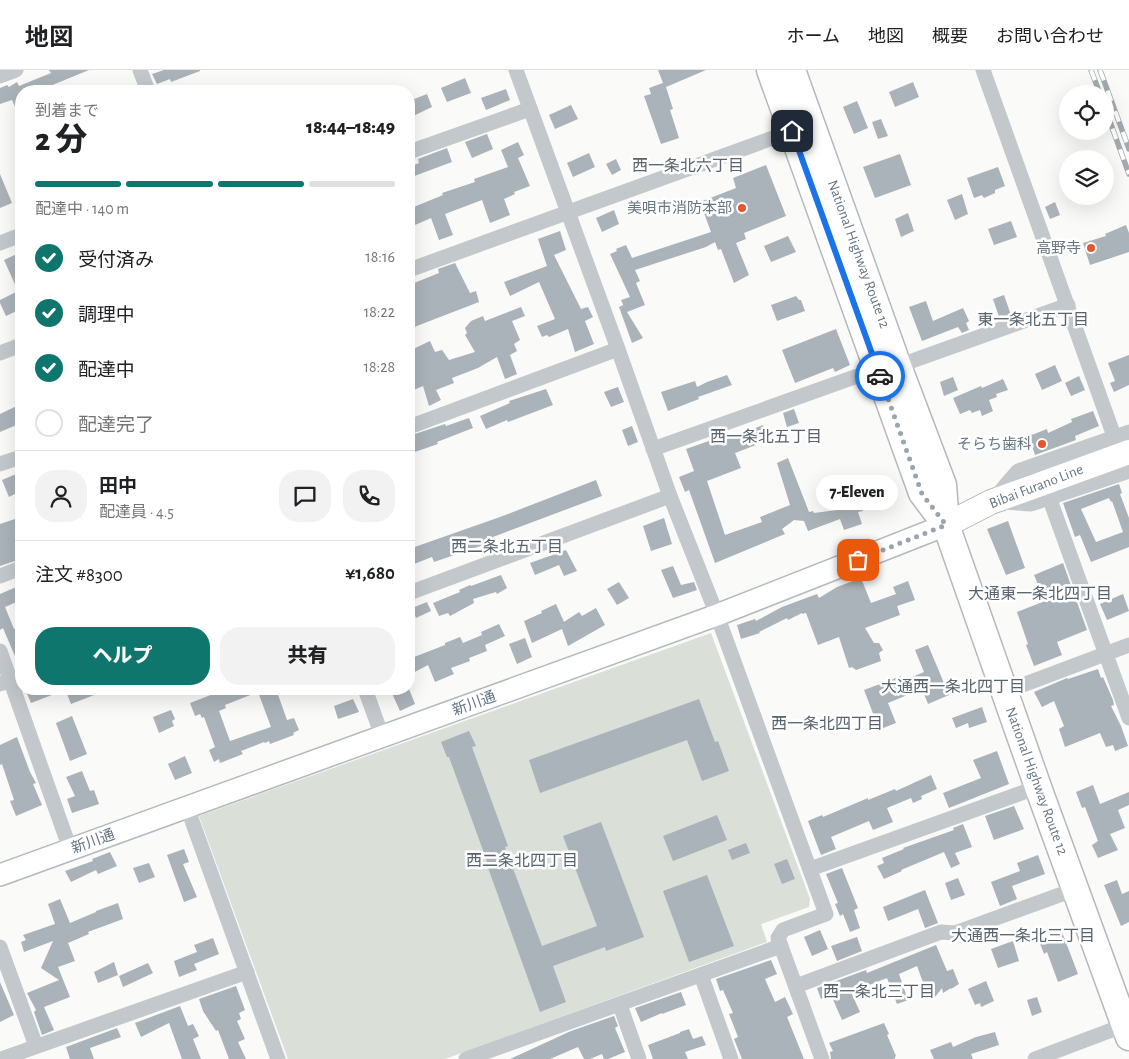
<!DOCTYPE html>
<html lang="ja">
<head>
<meta charset="utf-8">
<style>
  :root { --surface:#fff; --page:#f2f2f2; --text:#202124; --muted:#757577; --line:#e0e0e0; --accent:#0f766e }
  body { margin:0; font-family:"Alegreya Sans","Noto Sans JP",sans-serif; background:var(--page); color:var(--text); height:100vh; display:flex; flex-direction:column; font-size:19px; white-space:nowrap }
  * { box-sizing:border-box; margin:0 }
  p { font-size:16px; color:var(--muted) }
  .icon { flex:none; width:28px; height:28px; fill:none; stroke:currentColor; stroke-width:2; stroke-linecap:round; stroke-linejoin:round }
  .map { position:relative; flex:1; overflow:hidden }
  .side { position:absolute; left:15px; top:15px; width:400px; height:610px; display:flex; flex-direction:column; background:var(--surface); border-radius:20px; box-shadow:0 5px 20px #0002 }
  .side>* { flex:none }
  .tools { position:absolute; left:1059px; top:15px; display:grid; gap:10px }
  .tools a { display:grid; place-items:center; width:55px; height:55px; border-radius:50%; background:var(--surface); box-shadow:0 5px 20px #0002; font-size:25px }
  .pin { position:absolute; display:grid; place-items:center; width:42px; height:42px; color:#fff; margin:-21px; border-radius:10px; box-shadow:0 2px 8px #0006 }
  .courier { position:absolute; display:grid; place-items:center; width:50px; height:50px; margin:-25px; border:4px solid #1a73e8; border-radius:50%; background:#fff; color:#222; box-shadow:0 1px 6px #0007 }
  .bubble { position:absolute; height:35px; border-radius:18px; background:var(--surface); box-shadow:0 5px 20px #0002; font-size:16px; font-weight:800; line-height:35px; text-align:center }
  .headline em { font-style:normal; font-weight:800 }
  .headline div { display:flex; flex-direction:column-reverse }
  .headline { display:flex; align-items:center; justify-content:space-between; height:85px; padding:0 20px }
  h1 { font-size:32px; font-weight:800; line-height:38px }
  .bar { display:grid; grid-template-columns:repeat(4,1fr); gap:8px 5px; align-content:center; height:60px; padding:0 20px }
  .bar i { height:6px; border-radius:4px; background:var(--line) }
  .bar .active { background:var(--accent) }
  .bar p { grid-column:span 4 }
  .line { display:flex; align-items:center; gap:12px; padding:0 20px; border-top:1px solid var(--line) }
  .line div { flex:1 }
  .round { display:grid; place-items:center; flex:none; width:52px; height:52px; border-radius:20px; background:var(--page) }
  ol { padding:0 20px; list-style:none }
  li { display:flex; align-items:center; gap:15px; height:55px }
  li p { margin-inline-start:auto }
  li .icon { padding:5px; border-radius:50%; background:var(--accent); color:#fff; stroke-width:4 }
  li:last-child { color:var(--muted) }
  li i { width:28px; height:28px; border:2px solid var(--line); border-radius:50% }
  .cta { display:flex; gap:10px; margin-top:auto; padding:10px 20px }
  .cta a { flex:1; height:58px; border-radius:20px; background:var(--accent); color:#fff; font-size:20px; font-weight:800; line-height:58px; text-align:center }
  .cta a+a { background:var(--page); color:var(--text) }
  header { display:flex; align-items:center; gap:30px; box-sizing:border-box; height:70px; padding:0 25px; background:var(--surface); border-bottom:1px solid var(--line) }
  header strong { font-size:24px }
  nav { display:flex; gap:28px; margin-inline-start:auto; font-size:18px }
  .map>svg:first-child { display:block }
  .green { fill:#dadfd7 }
  .building { fill:#aab3b9; fill-rule:evenodd }
  .lines { fill:none; stroke-linecap:round; stroke-linejoin:round }
  .secondary-casing { stroke:#b3babf; stroke-width:24 }
  .primary-casing { stroke:#b5babe; stroke-width:26 }
  .highway-casing { stroke:#b4b9bd; stroke-width:29 }
  .street { stroke:#c3c8cc; stroke-width:15 }
  .secondary { stroke:#fff; stroke-width:21 }
  .primary { stroke:#fff; stroke-width:24 }
  .highway { stroke:#fff; stroke-width:26 }
  .rail-casing { stroke:#a2aab0; stroke-width:5.5 }
  .rail { stroke:#fff; stroke-width:4; stroke-dasharray:11; stroke-linecap:butt }
  .done { stroke:#99a4ac; stroke-width:5; stroke-dasharray:0 9 }
  .route { stroke:#1a73e8; stroke-width:6 }
  .poi-dot { fill:#e4572e; stroke:#fff; stroke-width:2 }
  .labels { text-anchor:middle; stroke-width:5; stroke-linejoin:round; paint-order:stroke }
  .poi-label { font-size:15px; fill:#657683; stroke:#fff; text-anchor:end }
  .street-label { font-size:15px; fill:#657683; stroke:#fff }
  .neighbourhood-label { font-size:16px; fill:#57646e; stroke:#fff }
</style>
</head>
<body>
<header>
<strong>地図</strong>
<nav><a>ホーム</a><a>地図</a><a>概要</a><a>お問い合わせ</a></nav>
</header>
<div class="map">
<svg width="1129" height="989" viewBox="0 0 1129 989">
  <rect width="100%" height="100%" fill="#fafaf8"/>
  <polygon class="green" points="711,563 810,829 809,837 761,854 767,872 445,989 288,989 199,746"/>
  <g class="building">
    <polygon points="49,0 89,0 50,16 53,21 21,21 21,50 12,30 0,34 0,18 7,15 9,17 17,12 19,16 51,3"/>
    <polygon points="164,0 200,0 200,1 171,12 170,9 157,14 152,4"/>
    <polygon points="658,0 706,0 666,17 673,39 670,40 679,68 661,74 644,26 651,24 649,18 663,13"/>
    <polygon points="465,8 471,23 447,32 441,18"/>
    <polygon points="913,12 919,27 895,37 889,22"/>
    <polygon points="506,19 510,30 486,40 481,28"/>
    <polygon points="427,24 432,37 409,48 409,31"/>
    <polygon points="857,31 868,58 854,64 843,37"/>
    <polygon points="571,35 578,49 555,59 549,45"/>
    <polygon points="881,49 888,66 878,69 872,52"/>
    <polygon points="487,64 493,79 472,88 465,72"/>
    <polygon points="518,72 524,85 518,88 530,116 514,122 515,124 504,129 510,145 490,153 482,130 445,144 453,165 439,170 431,148 415,155 409,139 443,125 442,123 475,112 474,109 508,97 501,80"/>
    <polygon points="447,78 452,92 409,108 409,97 419,93 418,89"/>
    <polygon points="589,83 595,97 573,107 567,93"/>
    <polygon points="900,84 911,115 875,128 863,97"/>
    <polygon points="616,89 621,100 612,105 606,94"/>
    <polygon points="766,95 786,146 744,163 746,169 736,173 749,205 734,213 721,179 718,180 715,172 706,177 635,200 640,211 636,213 645,235 627,242 643,268 632,273 619,237 623,235 624,237 621,230 630,227 610,184 617,181 616,179 626,175 632,188 711,162 700,132 736,118 733,108"/>
    <polygon points="998,97 1005,116 995,120 995,123 984,128 982,125 974,128 967,108"/>
    <polygon points="0,104 12,133 0,138"/>
    <polygon points="962,124 968,144 955,150 947,130"/>
    <polygon points="1055,132 1060,145 1050,149 1045,137"/>
    <polygon points="614,140 619,154 602,162 596,148"/>
    <polygon points="908,143 914,161 901,167 895,149"/>
    <polygon points="1011,151 1017,167 994,175 988,159"/>
    <polygon points="1126,155 1129,163 1129,182 1090,195 1083,173 1106,166 1105,164"/>
    <polygon points="560,161 566,180 554,185 581,239 588,237 593,247 585,251 594,274 575,282 568,259 549,267 547,265 542,267 537,256 555,249 539,212 510,226 504,212 547,196 538,169"/>
    <polygon points="788,166 796,182 771,192 764,176"/>
    <polygon points="21,182 21,239 6,246 0,233 0,230 18,221 4,190"/>
    <polygon points="455,193 470,223 476,221 479,232 409,259 409,244 414,242 409,229 409,215 439,203 438,199"/>
    <polygon points="1004,225 1011,245 1000,250 993,229"/>
    <polygon points="796,226 799,230 801,230 805,241 777,251 771,235"/>
    <polygon points="926,231 933,251 963,238 969,251 966,253 969,260 962,263 958,257 922,271 909,237"/>
    <polygon points="521,237 525,246 512,251 520,270 514,274 517,281 510,285 517,304 505,309 497,287 478,298 452,308 454,313 436,320 441,330 429,336 423,316 409,322 409,281 430,271 435,282 442,280 449,290 475,282 465,265 467,263 465,258 471,251 483,246 485,251"/>
    <polygon points="836,259 850,295 835,302 833,298 795,313 782,280"/>
    <polygon points="1129,285 1129,315 1114,322 1110,313 1115,311 1108,293"/>
    <polygon points="1055,295 1062,311 1042,320 1035,304"/>
    <polygon points="727,305 732,315 698,327 699,329 668,341 661,322 695,311 697,317 707,312"/>
    <polygon points="1079,306 1085,320 1071,326 1065,313"/>
    <polygon points="953,307 958,320 944,326 940,312"/>
    <polygon points="1003,309 1008,320 996,324 997,327 989,330 993,341 982,346 980,340 972,343 970,340 960,344 953,328 981,316 982,318"/>
    <polygon points="618,317 624,332 611,337 604,322"/>
    <polygon points="546,319 553,335 508,352 507,350 486,359 480,346 510,333 509,331"/>
    <polygon points="21,334 21,353 0,362 0,344"/>
    <polygon points="794,339 799,353 787,357 783,343"/>
    <polygon points="1093,341 1099,356 1075,366 1076,370 1035,385 1029,366 1047,359 1048,363 1072,352 1071,349"/>
    <polygon points="469,348 473,358 437,372 438,374 409,384 409,366 445,354 446,356"/>
    <polygon points="763,355 769,370 735,383 741,398 707,411 725,465 762,452 760,447 790,435 777,393 788,388 809,442 813,441 814,443 837,440 828,413 847,407 857,437 862,437 863,441 858,442 862,454 844,460 840,449 808,461 804,451 794,450 782,459 785,464 715,493 689,420 685,422 679,407 694,401 686,379 723,366 725,370"/>
    <polygon points="632,356 638,372 628,376 622,360"/>
    <polygon points="21,402 21,421 9,427 2,410"/>
    <polygon points="596,410 602,426 493,467 495,471 434,492 432,487 409,496 409,479 500,447"/>
    <path d="M1119,414L1122,423L1120,424L1129,448V477L1091,492L1080,465L1075,467L1063,433ZM1109,428L1111,432L1112,431L1123,462L1096,472L1081,439Z"/>
    <polygon points="21,447 21,489 0,496 0,454"/>
    <polygon points="664,448 672,474 651,481 643,456"/>
    <polygon points="1008,451 1025,498 1006,505 987,459"/>
    <polygon points="566,480 577,501 564,506 559,495 535,505 530,493"/>
    <polygon points="1063,493 1087,560 1057,572 1062,585 1034,596 1026,575 1028,574 1017,542 1045,531 1034,505"/>
    <polygon points="673,496 681,515 694,512 697,520 673,528 661,500"/>
    <polygon points="501,505 507,518 497,524 496,522 473,529 474,533 450,546 448,543 439,546 433,533 460,522 459,520 470,515 471,516"/>
    <polygon points="861,508 871,533 896,524 893,517 908,511 915,530 897,536 900,545 865,558 874,573 879,573 883,580 879,583 881,591 856,600 852,597 849,598 839,567 818,575 806,543 802,544 802,543 788,550 787,548 759,562 760,563 741,569 737,555 755,549 756,551 782,537 817,524 819,528 837,517"/>
    <polygon points="619,512 629,528 617,535 607,519"/>
    <polygon points="21,515 21,530 5,537 14,559 21,556 21,598 20,598 3,558 0,560 0,524"/>
    <polygon points="1123,524 1129,541 1107,550 1100,534"/>
    <polygon points="427,532 431,541 416,548 412,538"/>
    <polygon points="556,534 564,552 579,542 582,546 596,538 605,555 568,576 562,559 532,573 524,551 542,543 541,541"/>
    <polygon points="499,554 505,566 485,575 487,581 469,588 470,591 451,598 454,604 435,612 428,595 409,605 409,589 445,575 445,573 460,567 463,573 482,565 481,562"/>
    <polygon points="525,568 532,587 517,594 509,574"/>
    <polygon points="928,575 949,625 928,634 922,619 888,633 896,653 878,660 872,648 874,646 864,620 901,606 903,611 924,602 915,580"/>
    <polygon points="1098,599 1101,608 1103,607 1113,630 1114,635 1111,636 1121,656 1128,676 1115,681 1113,675 1106,677 1100,663 1065,677 1059,659 1064,656 1054,631 1042,637 1034,622 1067,608 1068,609"/>
    <polygon points="25,619 65,619 65,620 31,633"/>
    <polygon points="65,619 107,619 107,620 71,634"/>
    <path d="M226,619H276L287,650L294,648L299,660L293,663L294,665L270,674L269,671L265,673L264,672L241,681L243,684L220,693L219,689L214,692L209,680L215,677L204,647L202,648L200,644L195,646L190,633ZM258,622L271,657L230,671L219,641L226,638L225,635Z"/>
    <polygon points="390,619 409,619 415,634 400,641"/>
    <polygon points="353,629 359,642 338,649 334,636"/>
    <polygon points="699,629 715,672 718,671 729,701 702,711 687,670 540,723 529,690"/>
    <polygon points="982,637 987,652 969,658 968,653 956,658 952,648"/>
    <polygon points="171,640 175,649 172,651 174,656 159,663 153,647"/>
    <polygon points="72,646 87,684 70,691 56,653"/>
    <polygon points="469,661 476,676 472,677 508,776 505,777 542,876 597,856 563,766 601,752 644,867 606,881 605,877 553,896 566,932 540,942 487,795 488,794 449,687 447,687 441,672"/>
    <polygon points="17,667 30,702 36,713 33,714 42,735 16,746 10,731 14,730 2,694 0,695 0,675"/>
    <polygon points="997,681 1009,714 949,738 943,723 981,708 973,690"/>
    <polygon points="185,686 192,703 175,710 168,694"/>
    <polygon points="82,701 90,721 94,720 99,734 72,743 67,729 75,726 66,707"/>
    <polygon points="931,705 937,719 921,726 922,729 913,733 911,728 887,738 893,752 873,760 869,751 831,767 836,779 821,785 808,751 822,745 823,747 868,728 868,730 895,719 896,721"/>
    <polygon points="1093,715 1100,734 1129,722 1129,735 1118,740 1125,758 1110,764 1118,780 1098,788 1092,775 1098,771 1085,737 1082,738 1076,722"/>
    <polygon points="1014,736 1024,759 994,770 985,746"/>
    <polygon points="717,745 727,770 673,791 663,766"/>
    <polygon points="963,754 972,777 955,783 960,794 951,798 944,782 901,800 902,801 884,809 877,796 884,793 882,788 904,779 903,778 954,760 953,758"/>
    <polygon points="746,773 750,783 732,790 728,780"/>
    <polygon points="184,779 189,792 183,794 197,827 184,832 167,785"/>
    <polygon points="110,782 117,796 98,804 96,800 71,812 65,801 93,791 92,789"/>
    <polygon points="1038,785 1045,804 1012,816 1017,829 1000,836 991,812 1020,801 1017,793"/>
    <polygon points="787,789 795,809 782,814 774,794"/>
    <polygon points="149,793 155,807 139,813 133,798"/>
    <polygon points="842,798 858,838 854,840 860,858 850,862 843,844 840,846 835,834 838,833 826,804"/>
    <polygon points="707,805 734,876 689,892 663,821"/>
    <polygon points="958,808 965,825 951,830 945,813"/>
    <polygon points="1117,810 1122,824 1129,821 1129,852 1121,856 1104,815"/>
    <polygon points="925,820 938,853 925,858 918,839 888,851 883,837"/>
    <polygon points="60,829 70,853 96,842 96,841 118,833 123,849 88,862 89,864 68,873 75,891 58,897 70,927 44,937 54,960 42,965 34,942 36,940 27,923 59,910 41,898 53,871 24,882 21,872 26,870 23,865 55,854 48,834"/>
    <polygon points="820,860 828,879 812,886 804,867"/>
    <polygon points="1062,862 1078,904 1058,912 1047,882 1044,884 1039,871"/>
    <polygon points="857,867 862,881 837,891 831,876"/>
    <polygon points="213,868 219,884 194,894 197,900 179,907 174,891 197,882 194,875"/>
    <polygon points="1013,871 1019,891 998,898 991,879"/>
    <polygon points="936,875 947,901 953,899 959,914 951,919 951,918 943,923 942,918 935,927 933,924 928,926 917,896 899,904 908,930 897,934 887,908 851,922 860,942 842,950 831,925 821,929 817,918 866,900 867,903"/>
    <polygon points="771,890 777,904 765,909 775,932 785,927 793,944 787,947 804,989 742,989 734,969 738,967 729,944 733,943 723,920 720,921 716,909"/>
    <polygon points="114,892 118,905 98,913 94,902"/>
    <polygon points="148,893 153,903 123,917 119,906"/>
    <polygon points="986,911 994,931 981,937 980,933 975,935 968,919"/>
    <polygon points="0,912 14,945 0,952"/>
    <polygon points="236,916 245,940 239,943 241,949 237,951 245,969 238,972 246,989 229,989 218,960 216,961 203,941 199,929"/>
    <polygon points="681,922 686,935 662,944 662,943 641,952 635,938"/>
    <polygon points="1037,927 1042,942 1032,946 1027,930"/>
    <polygon points="180,936 188,956 193,954 199,966 193,969 201,989 182,989 169,953 141,967 135,953"/>
    <polygon points="614,946 618,956 615,958 625,982 608,989 604,989 602,984 590,989 584,989 578,977 550,989 510,989 571,961"/>
    <polygon points="884,953 889,964 887,965 896,986 895,987 895,989 831,989 830,982 833,981 829,973"/>
    <polygon points="117,958 121,967 90,978 94,989 70,989 66,977"/>
    <polygon points="689,959 693,969 702,966 706,975 685,982 688,989 653,989 648,975 680,963 680,962"/>
    <polygon points="995,962 999,975 971,984 973,989 934,989 930,980 951,972 953,977 976,967"/>
  </g>
  <g class="lines">
    <defs>
      <polyline id="secondary" points="0,805 717,545 946,455"/>
      <polyline id="primary" points="946,455 991,432 1129,382"/>
      <g id="highway">
        <polyline points="770,0 922,423 946,455"/>
        <polyline points="792,0 898,296 943,415 946,455 1038,717 1129,967"/>
      </g>
    </defs>
    <use href="#secondary" class="secondary-casing"/>
    <use href="#primary" class="primary-casing"/>
    <use href="#highway" class="highway-casing"/>
    <g class="street">
      <polyline points="140,0 148,21"/>
      <polyline points="516,0 618,279 670,426 717,545 826,844 783,860 778,868 822,989"/>
      <polyline points="983,0 1114,366"/>
      <polyline points="0,6 16,0"/>
      <polyline points="409,82 530,39"/>
      <polyline points="0,173 21,165"/>
      <polyline points="409,200 792,61"/>
      <polyline points="0,283 21,275"/>
      <polyline points="898,296 1068,235"/>
      <polyline points="409,357 618,279"/>
      <polyline points="653,379 877,299"/>
      <polyline points="0,394 21,387"/>
      <polyline points="1049,427 1129,648"/>
      <polyline points="994,429 1018,401 1129,362"/>
      <polyline points="1003,432 1031,434 1129,401"/>
      <polyline points="0,506 21,498"/>
      <polyline points="409,523 670,426"/>
      <polyline points="0,581 70,779"/>
      <polyline points="0,614 21,607"/>
      <polyline points="365,619 382,666"/>
      <polyline points="1004,622 1129,575"/>
      <polyline points="187,737 278,989"/>
      <polyline points="810,799 1038,717"/>
      <polyline points="0,877 36,976"/>
      <polyline points="701,905 731,989"/>
      <polyline points="796,916 941,862 955,863 1076,819"/>
      <polyline points="620,935 639,989"/>
      <polyline points="1,989 247,902"/>
      <polyline points="466,989 781,876"/>
      <polyline points="1035,989 1125,955"/>
    </g>
    <use href="#secondary" class="secondary"/>
    <use href="#primary" class="primary"/>
    <use href="#highway" class="highway"/>
    <defs>
      <g id="rail">
        <polyline points="1091,0 1100,24"/>
        <polyline points="1100,0 1129,79"/>
        <polyline points="1105,38 1129,104"/>
      </g>
    </defs>
    <use href="#rail" class="rail-casing"/>
    <use href="#rail" class="rail"/>
  </g>
  <g class="lines">
    <polyline class="done" points="858,490 946,455 922,424 880,306"/>
    <polyline class="route" points="792,61 880,306"/>
  </g>
  <g class="poi-dot">
    <circle cx="742" cy="138" r="5"/>
    <circle cx="1091" cy="178" r="5"/>
    <circle cx="1042" cy="374" r="5"/>
  </g>
  <g class="labels">
    <g class="poi-label">
      <text x="732" y="143">美唄市消防本部</text>
      <text x="1081" y="183">高野寺</text>
      <text x="1032" y="379">そらち歯科</text>
    </g>
    <g class="street-label">
      <text transform="translate(859 184) rotate(70)" y="5">National Highway Route 12</text>
      <text transform="translate(1036 416) rotate(-21)" y="5">Bibai Furano Line</text>
      <text transform="translate(474 633) rotate(-20)" y="5">新川通</text>
      <text transform="translate(1037 711) rotate(70)" y="5">National Highway Route 12</text>
      <text transform="translate(93 771) rotate(-20)" y="5">新川通</text>
    </g>
    <g class="neighbourhood-label">
      <text x="688" y="101">西一条北六丁目</text>
      <text x="1033" y="255">東一条北五丁目</text>
      <text x="766" y="372">西一条北五丁目</text>
      <text x="507" y="482">西二条北五丁目</text>
      <text x="1040" y="529">大通東一条北四丁目</text>
      <text x="953" y="622">大通西一条北四丁目</text>
      <text x="827" y="659">西一条北四丁目</text>
      <text x="522" y="796">西二条北四丁目</text>
      <text x="1023" y="871">大通西一条北三丁目</text>
      <text x="879" y="927">西一条北三丁目</text>
    </g>
  </g>
</svg>
<div class="tools">
<a><svg class="icon" aria-label="locate" viewBox="0 0 24 24"><circle cx="12" cy="12" r="6"/><path d="M12 2v4M12 18v4M2 12h4M18 12h4"/></svg></a>
<a><svg class="icon" aria-label="layers" viewBox="0 0 24 24"><path d="M12 4l9 5-9 5-9-5zM3 14l9 5 9-5"/></svg></a>
</div>
<div class="pin" style="left:858px;top:490px;background:#ea580c"><svg class="icon" aria-label="bag" viewBox="0 0 24 24"><path d="M5 8h14l-1 12H6zM9 8a3 3 0 0 1 6 0"/></svg></div>
<div class="pin" style="left:792px;top:61px;background:#1f2937"><svg class="icon" aria-label="home" viewBox="0 0 24 24"><path d="M3 11l9-7 9 7M6 9v11h12V9"/></svg></div>
<div class="courier" style="left:880px;top:306px"><svg class="icon" aria-label="car" viewBox="0 0 24 24"><path d="M5 17H2v-5l4-1 3-4h7l3 4 3 1v5h-3M9 17h6M6 11h13"/><circle cx="7" cy="17" r="2"/><circle cx="17" cy="17" r="2"/></svg></div>
<div class="bubble" style="left:816px;top:405px;width:82px">7-Eleven</div>
<section class="side">
<div class="headline"><div><h1>2 分</h1><p>到着まで</p></div><em>18:44–18:49</em></div>
<div class="bar"><i class="active"></i><i class="active"></i><i class="active"></i><i></i><p>配達中 · 140 m</p></div>
<ol>
<li><svg class="icon" aria-label="check" viewBox="0 0 24 24"><path d="M5 12l5 5 9-10"/></svg>受付済み<p>18:16</p></li>
<li><svg class="icon" aria-label="check" viewBox="0 0 24 24"><path d="M5 12l5 5 9-10"/></svg>調理中<p>18:22</p></li>
<li><svg class="icon" aria-label="check" viewBox="0 0 24 24"><path d="M5 12l5 5 9-10"/></svg>配達中<p>18:28</p></li>
<li><i></i>配達完了</li>
</ol>
<div class="line" style="height:90px"><a class="round"><svg class="icon" aria-label="person" viewBox="0 0 24 24"><circle cx="12" cy="8" r="4"/><path d="M4 21q1-7 8-7t8 7"/></svg></a><div><b>田中</b><p>配達員 · 4.5</p></div><a class="round"><svg class="icon" aria-label="chat" viewBox="0 0 24 24"><path d="M4 5h16v11H9l-5 4z"/></svg></a><a class="round"><svg class="icon" aria-label="phone" viewBox="0 0 24 24"><path d="M5 4h4l2 5-3 2q2 4 5 5l2-3 5 2v4C11 20 4 13 5 4z"/></svg></a></div>
<div class="line" style="height:65px"><div>注文 #8300</div><b>¥1,680</b></div>
<div class="cta"><a>ヘルプ</a><a>共有</a></div>
</section>
</div>
</body>
</html>
